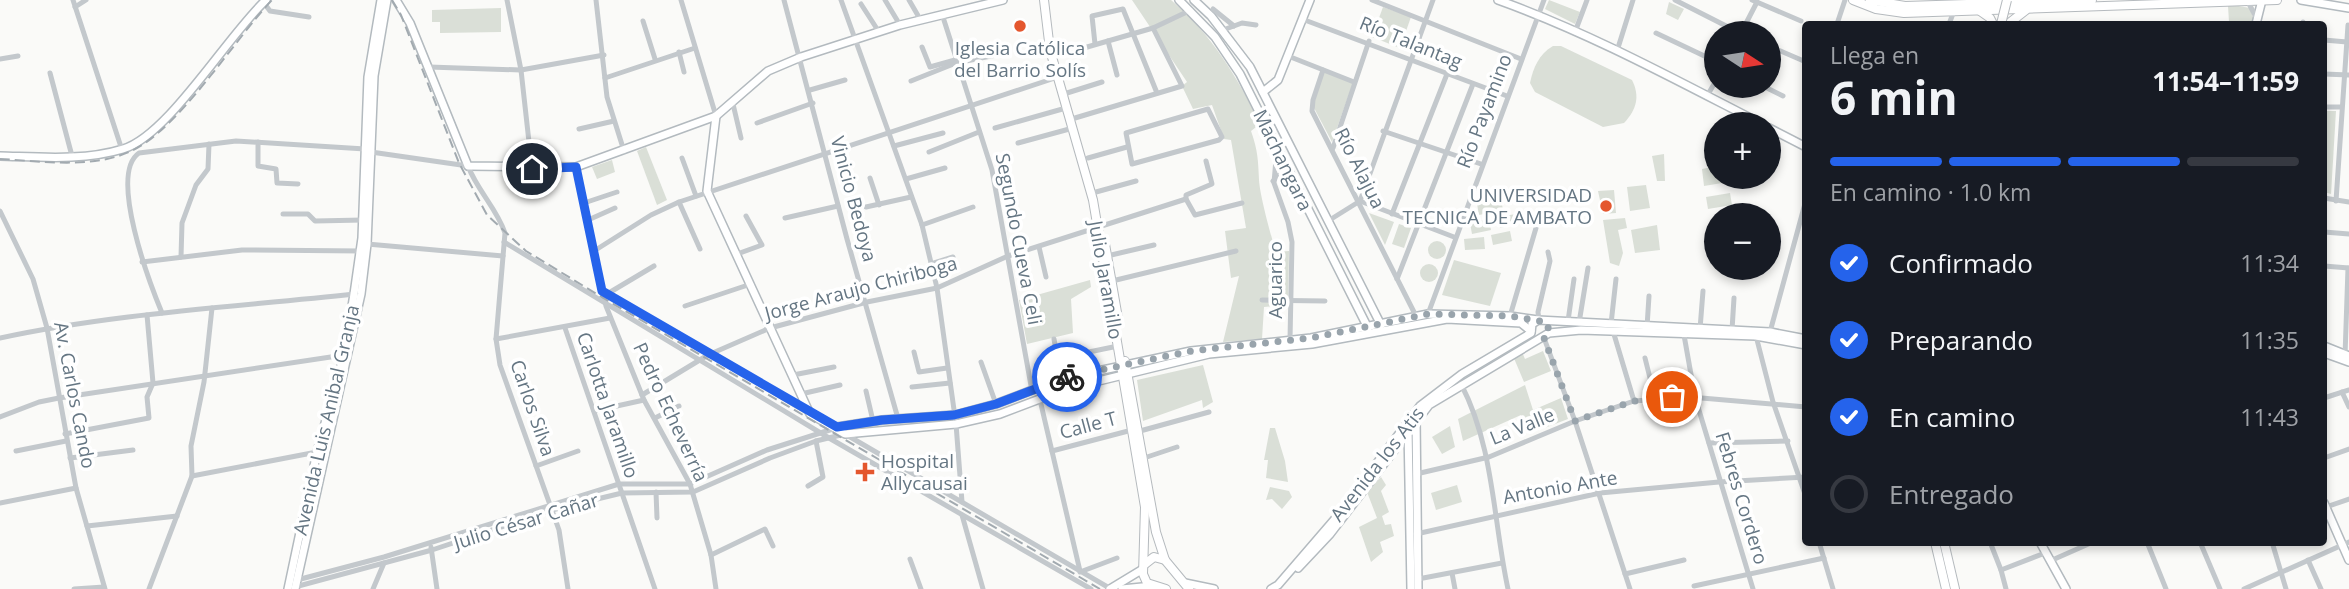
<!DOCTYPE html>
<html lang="es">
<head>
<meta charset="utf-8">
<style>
  :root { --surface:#171b24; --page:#242831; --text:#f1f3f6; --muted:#9ea1a6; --line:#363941; --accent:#2563eb }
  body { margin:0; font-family:"Open Sans",sans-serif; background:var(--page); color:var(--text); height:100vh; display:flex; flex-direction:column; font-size:26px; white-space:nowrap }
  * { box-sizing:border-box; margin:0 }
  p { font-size:23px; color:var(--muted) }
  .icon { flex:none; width:38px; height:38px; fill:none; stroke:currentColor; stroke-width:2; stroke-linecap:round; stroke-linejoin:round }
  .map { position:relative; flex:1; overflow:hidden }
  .details { position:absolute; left:1802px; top:21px; width:525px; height:525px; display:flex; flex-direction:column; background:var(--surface); border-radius:7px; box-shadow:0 4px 10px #0003 }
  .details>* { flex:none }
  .needle { width:46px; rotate:102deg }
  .buttons { position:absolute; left:1704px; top:21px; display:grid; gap:14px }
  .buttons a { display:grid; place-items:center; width:77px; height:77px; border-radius:50%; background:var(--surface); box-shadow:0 4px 10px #0003; font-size:35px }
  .pin { position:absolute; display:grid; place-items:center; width:60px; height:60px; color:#fff; margin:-30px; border:4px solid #fff; border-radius:50%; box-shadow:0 2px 7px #0007 }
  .courier { position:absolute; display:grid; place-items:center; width:70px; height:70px; margin:-35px; border:5px solid #2563eb; border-radius:50%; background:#fff; color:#222; box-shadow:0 2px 9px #0007 }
  .summary em { font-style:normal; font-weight:700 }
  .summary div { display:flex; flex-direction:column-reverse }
  .summary { display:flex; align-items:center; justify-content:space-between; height:119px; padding:0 28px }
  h1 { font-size:46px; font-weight:700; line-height:52px }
  .bar { display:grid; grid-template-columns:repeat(4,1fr); gap:10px 7px; align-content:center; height:84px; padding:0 28px }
  .bar i { height:9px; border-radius:5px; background:var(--line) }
  .bar .current { background:var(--accent) }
  .bar p { grid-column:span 4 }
  ol { padding:0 28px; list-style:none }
  li { display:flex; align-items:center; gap:21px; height:77px }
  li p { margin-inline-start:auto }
  li .icon { padding:7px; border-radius:50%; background:var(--accent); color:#fff; stroke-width:4 }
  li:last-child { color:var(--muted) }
  li i { width:38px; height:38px; border:4px solid var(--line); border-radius:50% }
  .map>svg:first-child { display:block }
  .green { fill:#dadfd7 }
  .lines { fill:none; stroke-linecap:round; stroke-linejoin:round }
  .secondary-casing { stroke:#b3babf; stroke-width:10 }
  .primary-casing { stroke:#b5babe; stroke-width:10 }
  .street { stroke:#c3c8cc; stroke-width:5 }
  .secondary { stroke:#fff; stroke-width:7 }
  .primary { stroke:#fff; stroke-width:8 }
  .rail { stroke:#a2aab0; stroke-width:2; stroke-dasharray:10 5; stroke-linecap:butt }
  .primary-bridge-casing { stroke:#b5babe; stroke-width:10; stroke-linecap:butt }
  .primary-bridge { stroke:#fff; stroke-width:8 }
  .done { stroke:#99a4ac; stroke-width:7; stroke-dasharray:0 12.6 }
  .route { stroke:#2563eb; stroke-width:9 }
  .poi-dot { fill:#e4572e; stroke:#fff; stroke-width:2.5 }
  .labels { text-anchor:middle; stroke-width:7; stroke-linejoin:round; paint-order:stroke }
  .street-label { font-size:19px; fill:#657683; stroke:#fff }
  .poi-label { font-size:19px; fill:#657683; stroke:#fff }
</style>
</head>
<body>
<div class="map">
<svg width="2349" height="589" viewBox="0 0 2349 589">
  <rect width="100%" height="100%" fill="#fafaf8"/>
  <g class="green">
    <path d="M1132,0H1171C1212,35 1237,76 1260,124L1251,131C1258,151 1258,160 1259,180C1260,196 1271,236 1276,252L1289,251L1288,305L1264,307L1262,339L1223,342L1239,276L1231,278L1225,231L1246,228L1231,140L1224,139L1212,105L1193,109L1182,86L1187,82Z"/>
    <polygon points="1549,0 1580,12 1575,24 1545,9"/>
    <polygon points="1669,2 1684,9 1678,20 1666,14"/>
    <polygon points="2233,5 2250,8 2255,24 2213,24 2229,22 2228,6"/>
    <polygon points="1383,7 1411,17 1400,48 1372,37"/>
    <polygon points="501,8 501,32 440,33 440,22 432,22 432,10"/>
    <path d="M1553,46H1561L1632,80C1640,96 1637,109 1624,123L1603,127L1535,92L1530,83C1533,68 1539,54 1553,46Z"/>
    <polygon points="1324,72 1353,83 1332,142 1313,106"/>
    <polygon points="2324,111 2336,111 2331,194 2324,192"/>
    <polygon points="646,147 667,200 657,205 637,151"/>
    <polygon points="1664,154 1665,181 1657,181 1652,156"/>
    <polygon points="612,160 615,172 597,179 592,167"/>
    <polygon points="1717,166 1717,177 1727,177 1728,182 1704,186 1702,169"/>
    <polygon points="1646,185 1650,208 1630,211 1627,187"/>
    <polygon points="1614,190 1616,213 1603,214 1598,191"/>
    <polygon points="1730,193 1732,205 1708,209 1706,197"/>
    <polygon points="1501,199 1503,210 1479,215 1477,204"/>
    <polygon points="1369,213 1394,222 1385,245"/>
    <polygon points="1516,214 1517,224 1500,228 1498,217"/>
    <polygon points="1625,218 1627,228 1618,230 1623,253 1619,266 1610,263 1603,220"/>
    <polygon points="1489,219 1491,230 1472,234 1470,223"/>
    <polygon points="1399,224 1411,228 1404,248 1392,244"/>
    <polygon points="1657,225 1660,250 1635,253 1631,230"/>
    <polygon points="1510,231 1512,241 1493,245 1491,235"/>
    <polygon points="1484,237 1485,249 1465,250 1464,239"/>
    <circle cx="1437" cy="250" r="9"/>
    <polygon points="1454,260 1501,273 1490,306 1442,295"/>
    <circle cx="1429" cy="273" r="9"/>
    <polygon points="1090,280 1091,287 1071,299 1073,333 1027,344 1019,300"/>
    <polygon points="1543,351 1551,371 1524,382 1513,356 1522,352 1525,359"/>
    <polygon points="1203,365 1213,402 1203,408 1202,400 1143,421 1137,380"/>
    <polygon points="1525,385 1533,410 1561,398 1568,419 1529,434 1521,415 1463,441 1458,419"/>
    <polygon points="1450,426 1455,447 1442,454 1432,437"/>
    <polygon points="1270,428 1275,428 1285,461 1288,482 1266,478 1268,460 1264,460"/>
    <polygon points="1381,477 1386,485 1381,491 1389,512 1382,516 1385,525 1391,524 1394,536 1380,542 1383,552 1371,562 1359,527 1377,518 1367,492"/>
    <polygon points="1457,485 1462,502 1436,510 1431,493"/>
    <polygon points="1270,487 1289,491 1292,497 1282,509 1272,499 1266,500"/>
  </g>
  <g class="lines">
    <defs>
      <g id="secondary">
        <polyline points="396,0 410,23 468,166 576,167 716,116 768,71 801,57 900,25 1003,0"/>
        <polyline points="1179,0 1215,37 1240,74 1368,328"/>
        <polyline points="1194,0 1211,16 1250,67 1381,325"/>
        <path d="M1498,0C1590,33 1676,80 1762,124"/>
        <polyline points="2301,0 2349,8"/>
        <polyline points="2256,24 2262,0"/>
        <polyline points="1263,92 1278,80 1310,0"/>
        <polyline points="716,116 707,191 810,414 845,434 956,424 1000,414 1066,389 1209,354 1312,344 1447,319 1521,323 1531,331"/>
        <polyline points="1769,128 1806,147"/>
        <path d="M0,156C40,157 84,161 123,149C168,136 228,35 266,0"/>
        <polyline points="2324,346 2349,356"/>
        <polyline points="2324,353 2349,362"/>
        <polyline points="1416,418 1418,589"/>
        <polyline points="837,427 882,420 955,415 996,404 1061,379 1191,351 1311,338 1428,314 1510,316 1538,320"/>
        <polyline points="1408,429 1411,589"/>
        <polyline points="2324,503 2349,560"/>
        <polyline points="2040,542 2066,589"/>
        <polyline points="1298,568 1330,534 1429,405 1549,333 1581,330 1756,336 1806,345"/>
        <polyline points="1185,583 1214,589"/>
        <polyline points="288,589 317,452 344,355 354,294 362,238 368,77 381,0"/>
        <polyline points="295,589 361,294 367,244 374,76 387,0"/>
        <polyline points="1110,589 1143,569"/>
        <polyline points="1122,589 1152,586"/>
        <polyline points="1271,589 1278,585 1334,520 1420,406 1462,374 1531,333 1532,324 1538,320 1770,332 1806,339"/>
      </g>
      <g id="primary">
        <polyline points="1044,0 1050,50 1093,200 1145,507 1143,574 1147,583 1166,589"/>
        <polyline points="1853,0 1876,9 1904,13 2277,0"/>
        <polyline points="1870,0 1905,6 2092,0"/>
        <polyline points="1980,11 1990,18 1993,24"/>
        <polyline points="2008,24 2026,10"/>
        <polyline points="1105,244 1118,318"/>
        <polyline points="1125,361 1156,532 1165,560 1189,589"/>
        <polyline points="1935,542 1946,589"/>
        <polyline points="1944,542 1955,589"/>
        <polyline points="1145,564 1154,557 1165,560"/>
      </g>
    </defs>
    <use href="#secondary" class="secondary-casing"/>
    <use href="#primary" class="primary-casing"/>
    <g class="street">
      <polyline points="73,0 122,150"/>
      <polyline points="507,0 521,70 532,169"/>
      <polyline points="596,0 607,97 624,151"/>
      <polyline points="681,0 716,116"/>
      <polyline points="784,0 847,239 899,422"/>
      <polyline points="841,0 922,225 937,288 956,424 962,502"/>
      <polyline points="885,0 900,25"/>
      <polyline points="909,0 920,19"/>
      <polyline points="1372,0 1521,59"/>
      <polyline points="1675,0 1740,33"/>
      <polyline points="1752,0 1801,21"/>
      <polyline points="2247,0 2257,19"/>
      <polyline points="264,3 270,11 309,17"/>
      <polyline points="861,4 879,32"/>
      <polyline points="75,7 86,0"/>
      <polyline points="1213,9 1234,26"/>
      <polyline points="942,14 992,170 1032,391"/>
      <polyline points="1302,19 1507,96"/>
      <polyline points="643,21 655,59"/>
      <polyline points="1837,24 1845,0"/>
      <polyline points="1949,24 1954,11"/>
      <polyline points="2303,24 2303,22"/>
      <polyline points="1223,30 1242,23 1256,25"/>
      <polyline points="1575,32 1587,0"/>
      <polyline points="1656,33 1717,62"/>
      <polyline points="1741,33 1757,2"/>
      <polyline points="2324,40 2347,42"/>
      <polyline points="1108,41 1117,75"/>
      <polyline points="1095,44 1092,16 1123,9 1157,93"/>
      <polyline points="1769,46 1806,62"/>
      <polyline points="922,47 930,67 955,60"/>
      <polyline points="1617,51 1633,0"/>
      <polyline points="679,52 684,72"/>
      <polyline points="1056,56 1153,28 1191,10"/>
      <polyline points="1288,56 1354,82"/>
      <polyline points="0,59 18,56"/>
      <polyline points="429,67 521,70 604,55"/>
      <polyline points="1323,70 1313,100 1312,111 1416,316"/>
      <polyline points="50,73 72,156"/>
      <polyline points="2324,74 2349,75"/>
      <polyline points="605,78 695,48"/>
      <polyline points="911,81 956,63 1006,53 1008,46"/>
      <polyline points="1763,86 1783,96"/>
      <polyline points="810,90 845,80"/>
      <polyline points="1067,93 1102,82"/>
      <polyline points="1707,96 1717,79"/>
      <polyline points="733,104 741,138"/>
      <polyline points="2324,107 2341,107"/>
      <polygon points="1208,109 1222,137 1219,140 1132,164 1126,133"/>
      <polyline points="1075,118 1182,86 1153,28"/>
      <polyline points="757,123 813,103"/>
      <polyline points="995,128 1066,108"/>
      <polyline points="579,129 614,121"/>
      <polyline points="1383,131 1481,164"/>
      <polyline points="258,142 258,166 276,169 277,183 298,184"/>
      <polyline points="1018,143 1073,128"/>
      <polyline points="894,146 943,133"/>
      <polyline points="1277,147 1274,183 1288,222 1292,242 1290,340"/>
      <polyline points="1333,148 1369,41"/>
      <path d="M371,152L468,166C477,190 497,209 505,233L496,339L500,365L559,530L568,589"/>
      <polyline points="929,152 979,132"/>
      <polyline points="682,158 696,196"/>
      <polyline points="1088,158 1127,147"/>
      <polyline points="576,167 606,306 644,400 690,484 711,555 716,589"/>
      <polyline points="870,178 879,205"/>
      <polyline points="906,179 945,168"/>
      <polyline points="1273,181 1279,175 1290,177"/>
      <polyline points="1096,192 1136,181"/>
      <polyline points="2324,198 2349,202"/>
      <polyline points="1186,199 1186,195 1212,184 1206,161"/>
      <polyline points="1360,201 1454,237"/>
      <polyline points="2336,201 2348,25"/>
      <polyline points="679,202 700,249"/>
      <polyline points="584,203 617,192"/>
      <polyline points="866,207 911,197"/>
      <polyline points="0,211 33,279 47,328 76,488 105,589"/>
      <polyline points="283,214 308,214 315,221 363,220"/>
      <polyline points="1392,214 1447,74"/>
      <polyline points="785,218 838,206"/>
      <polyline points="588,220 615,208"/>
      <polyline points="1328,221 1360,201 1433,0"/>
      <polyline points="922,225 973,207"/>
      <polyline points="2324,232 2349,234"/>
      <polyline points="504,242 829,438 1091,589"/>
      <polyline points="367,244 503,256"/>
      <polyline points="1039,247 1046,277"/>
      <polyline points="594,251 651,215 679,202 1058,77"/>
      <polyline points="737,254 762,245 746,216"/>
      <polyline points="1107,256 1154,245"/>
      <polyline points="181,257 182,223 196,185 208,169 209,144"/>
      <polyline points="142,262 242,250 361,251"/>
      <polyline points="931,264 953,257"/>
      <polyline points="2324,266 2349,268"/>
      <polyline points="1397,279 1473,84"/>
      <polyline points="1112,281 1236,251"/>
      <polyline points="602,291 810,414"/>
      <polyline points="607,294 654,266"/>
      <polyline points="1262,300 1325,301"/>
      <polyline points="685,306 751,284"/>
      <path d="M162,313C150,284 108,174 139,153L236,141L365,149"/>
      <polyline points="1428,314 1544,0"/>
      <polyline points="1510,316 1536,228"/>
      <polyline points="1539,320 1538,312 1550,261 1548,252"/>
      <polyline points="1568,321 1574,279"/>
      <polyline points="1579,323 1588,268"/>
      <polyline points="1611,324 1616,279"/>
      <polyline points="1647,327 1649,296"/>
      <polyline points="565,328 655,589"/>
      <polyline points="1700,329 1703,291"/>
      <polyline points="1732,330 1734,298"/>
      <polyline points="1613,331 1634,401"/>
      <polyline points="1770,332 1806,200"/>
      <polyline points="1684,335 1695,397 1753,589"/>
      <polyline points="1756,336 1773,402 1806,497"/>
      <path d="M0,338C116,313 236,307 354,294"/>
      <polyline points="1544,338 1575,421 1630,589"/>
      <polyline points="496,339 610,318"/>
      <polyline points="1054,339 1061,379"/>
      <polyline points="914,352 919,372 947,368"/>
      <polyline points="1084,353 1118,346"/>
      <polyline points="2345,356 2348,268"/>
      <polyline points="1645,358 1655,398"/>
      <polyline points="981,362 996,404"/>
      <polyline points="793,375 834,367"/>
      <path d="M1461,384C1494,447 1493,520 1508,589"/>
      <polyline points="912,387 950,383"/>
      <polyline points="866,391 873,421"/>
      <polyline points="2342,392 2349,407"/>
      <polyline points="801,394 840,385"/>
      <polyline points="642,395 708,355 770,328 867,302 937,288 1008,256 1186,199 1195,215 1242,203"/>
      <polyline points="2324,398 2349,390"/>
      <polyline points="1040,400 1080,571"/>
      <polyline points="594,411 644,400"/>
      <polyline points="0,417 39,402 59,398 344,355"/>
      <polyline points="655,418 679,406"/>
      <polyline points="1140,431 1209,412"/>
      <polyline points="65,434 149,418 147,397 153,383 147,315"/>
      <polyline points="1709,443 1788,441"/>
      <polyline points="16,451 66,441"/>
      <polyline points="1052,451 1132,430"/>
      <polyline points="70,458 133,450"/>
      <polyline points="1144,458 1177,447"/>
      <polyline points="2324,458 2349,449"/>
      <polyline points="536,466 578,451"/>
      <polyline points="1416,474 1489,457 1575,421 1634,401 1690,397 1806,407"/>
      <polyline points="192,476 317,452"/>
      <polyline points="808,486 823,477 816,441"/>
      <polyline points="656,492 657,518"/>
      <polyline points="0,503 76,488"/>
      <polyline points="2326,507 2349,499"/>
      <polyline points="962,515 983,589"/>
      <polyline points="87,526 177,516"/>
      <polyline points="1416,534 1600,493 1719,482 1806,477"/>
      <polyline points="1819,542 1833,589"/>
      <polyline points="1990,542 2001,570"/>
      <polyline points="2147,542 2166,589"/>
      <polyline points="2200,542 2220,589"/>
      <polyline points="2272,542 2286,589"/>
      <polyline points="431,547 437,589"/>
      <polyline points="711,555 765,529 773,546"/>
      <polyline points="910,559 921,589"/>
      <polyline points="2308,560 2321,589"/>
      <polyline points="2050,561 2093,542"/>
      <polyline points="1080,572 1117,558"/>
      <polyline points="1452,573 1455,589"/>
      <polyline points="1625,574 1684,560"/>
      <polyline points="1418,579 1502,563"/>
      <polyline points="297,580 384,557 619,484 690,484 767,450 836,428"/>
      <polyline points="1694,586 1824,558"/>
      <polyline points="295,587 432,550 552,510 622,493 693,492 770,458 816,441 845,434 1111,589"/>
      <polyline points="74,589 104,587"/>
      <polyline points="149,589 192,476 191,446 204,382 212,308"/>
      <polyline points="373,589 384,563"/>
      <polyline points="2006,589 2001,570 2045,553"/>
      <polyline points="2244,589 2349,542"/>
    </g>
    <use href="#secondary" class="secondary"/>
    <use href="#primary" class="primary"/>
    <g class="rail">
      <polyline points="392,0 401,15 459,163 487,215 526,251 605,299 1100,589"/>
      <path d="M0,159C41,161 90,169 129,152C177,132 234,40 272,0"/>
    </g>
    <defs>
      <polyline id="primary-bridge" points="2001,24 2007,0"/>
    </defs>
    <use href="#primary-bridge" class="primary-bridge-casing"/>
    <use href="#primary-bridge" class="primary-bridge"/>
  </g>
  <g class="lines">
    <polyline class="done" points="1067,377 1191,351 1311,338 1428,314 1510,316 1546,322 1549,330 1544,338 1575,421 1634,401 1672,397"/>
    <polyline class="route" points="532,169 576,167 602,291 837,427 882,420 954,415 996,404 1067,377"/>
  </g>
  <g class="poi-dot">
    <circle cx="1020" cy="26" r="7"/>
    <circle cx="1606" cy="206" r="7"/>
    <path d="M861.5 461.5h7v7h7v7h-7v7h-7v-7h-7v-7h7z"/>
  </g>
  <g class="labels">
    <g class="street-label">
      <text transform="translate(1411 42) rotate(22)" y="7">Río Talantag</text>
      <text transform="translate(1484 111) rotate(-69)" y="7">Río Payamino</text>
      <text transform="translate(1283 160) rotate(64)" y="7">Machangara</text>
      <text transform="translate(1360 168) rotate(63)" y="7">Río Alajua</text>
      <text transform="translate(854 199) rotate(75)" y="7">Vinicio Bedoya</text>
      <text transform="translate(1019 239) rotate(79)" y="7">Segundo Cueva Celi</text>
      <text transform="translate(1106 280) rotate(80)" y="7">Julio Jaramillo</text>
      <text transform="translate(1275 280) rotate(-90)" y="7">Aguarico</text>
      <text transform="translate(861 288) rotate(-15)" y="7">Jorge Araujo Chiriboga</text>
      <text transform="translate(75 395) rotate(79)" y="7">Av. Carlos Cando</text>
      <text transform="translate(608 405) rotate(71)" y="7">Carlotta Jaramillo</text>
      <text transform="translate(533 408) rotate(71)" y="7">Carlos Silva</text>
      <text transform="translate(671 412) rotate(65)" y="7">Pedro Echeverría</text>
      <text transform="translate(326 420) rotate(-77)" y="7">Avenida Luis Anibal Granja</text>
      <text transform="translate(1088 425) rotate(-15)" y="7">Calle T</text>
      <text transform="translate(1522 426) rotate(-22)" y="7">La Valle</text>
      <text transform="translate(1377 464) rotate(-52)" y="7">Avenida los Atis</text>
      <text transform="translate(1560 487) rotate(-10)" y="7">Antonio Ante</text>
      <text transform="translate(1742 498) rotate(73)" y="7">Febres Cordero</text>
      <text transform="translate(526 521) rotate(-17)" y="7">Julio César Cañar</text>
    </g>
    <g class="poi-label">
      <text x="1020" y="55">Iglesia Católica<tspan x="1020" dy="22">del Barrio Solís</tspan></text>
      <text x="1592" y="202" text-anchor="end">UNIVERSIDAD<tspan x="1592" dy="22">TECNICA DE AMBATO</tspan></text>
      <text x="881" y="468" text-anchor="start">Hospital<tspan x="881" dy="22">Allycausai</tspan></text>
    </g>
  </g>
</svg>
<div class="buttons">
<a><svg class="needle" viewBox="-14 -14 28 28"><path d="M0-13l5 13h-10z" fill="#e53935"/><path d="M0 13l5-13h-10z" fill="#9ea1a6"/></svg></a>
<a>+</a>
<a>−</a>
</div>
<div class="pin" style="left:1672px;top:397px;background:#ea580c"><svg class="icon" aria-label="bag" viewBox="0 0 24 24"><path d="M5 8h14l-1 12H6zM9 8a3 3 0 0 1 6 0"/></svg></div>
<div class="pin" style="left:532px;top:169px;background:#1f2937"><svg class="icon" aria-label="home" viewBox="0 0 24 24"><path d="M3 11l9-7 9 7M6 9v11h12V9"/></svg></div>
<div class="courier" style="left:1067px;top:377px"><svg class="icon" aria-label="bike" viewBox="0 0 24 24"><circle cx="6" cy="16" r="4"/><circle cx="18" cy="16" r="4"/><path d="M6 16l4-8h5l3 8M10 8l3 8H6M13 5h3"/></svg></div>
<section class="details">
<div class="summary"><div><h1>6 min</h1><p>Llega en</p></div><em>11:54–11:59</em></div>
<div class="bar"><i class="current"></i><i class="current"></i><i class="current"></i><i></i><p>En camino · 1.0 km</p></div>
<ol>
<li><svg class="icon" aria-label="check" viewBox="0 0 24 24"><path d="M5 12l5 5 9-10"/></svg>Confirmado<p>11:34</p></li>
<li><svg class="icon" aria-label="check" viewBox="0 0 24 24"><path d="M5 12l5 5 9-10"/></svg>Preparando<p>11:35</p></li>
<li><svg class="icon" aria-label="check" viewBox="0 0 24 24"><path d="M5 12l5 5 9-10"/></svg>En camino<p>11:43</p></li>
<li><i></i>Entregado</li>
</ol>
</section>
</div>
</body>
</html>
